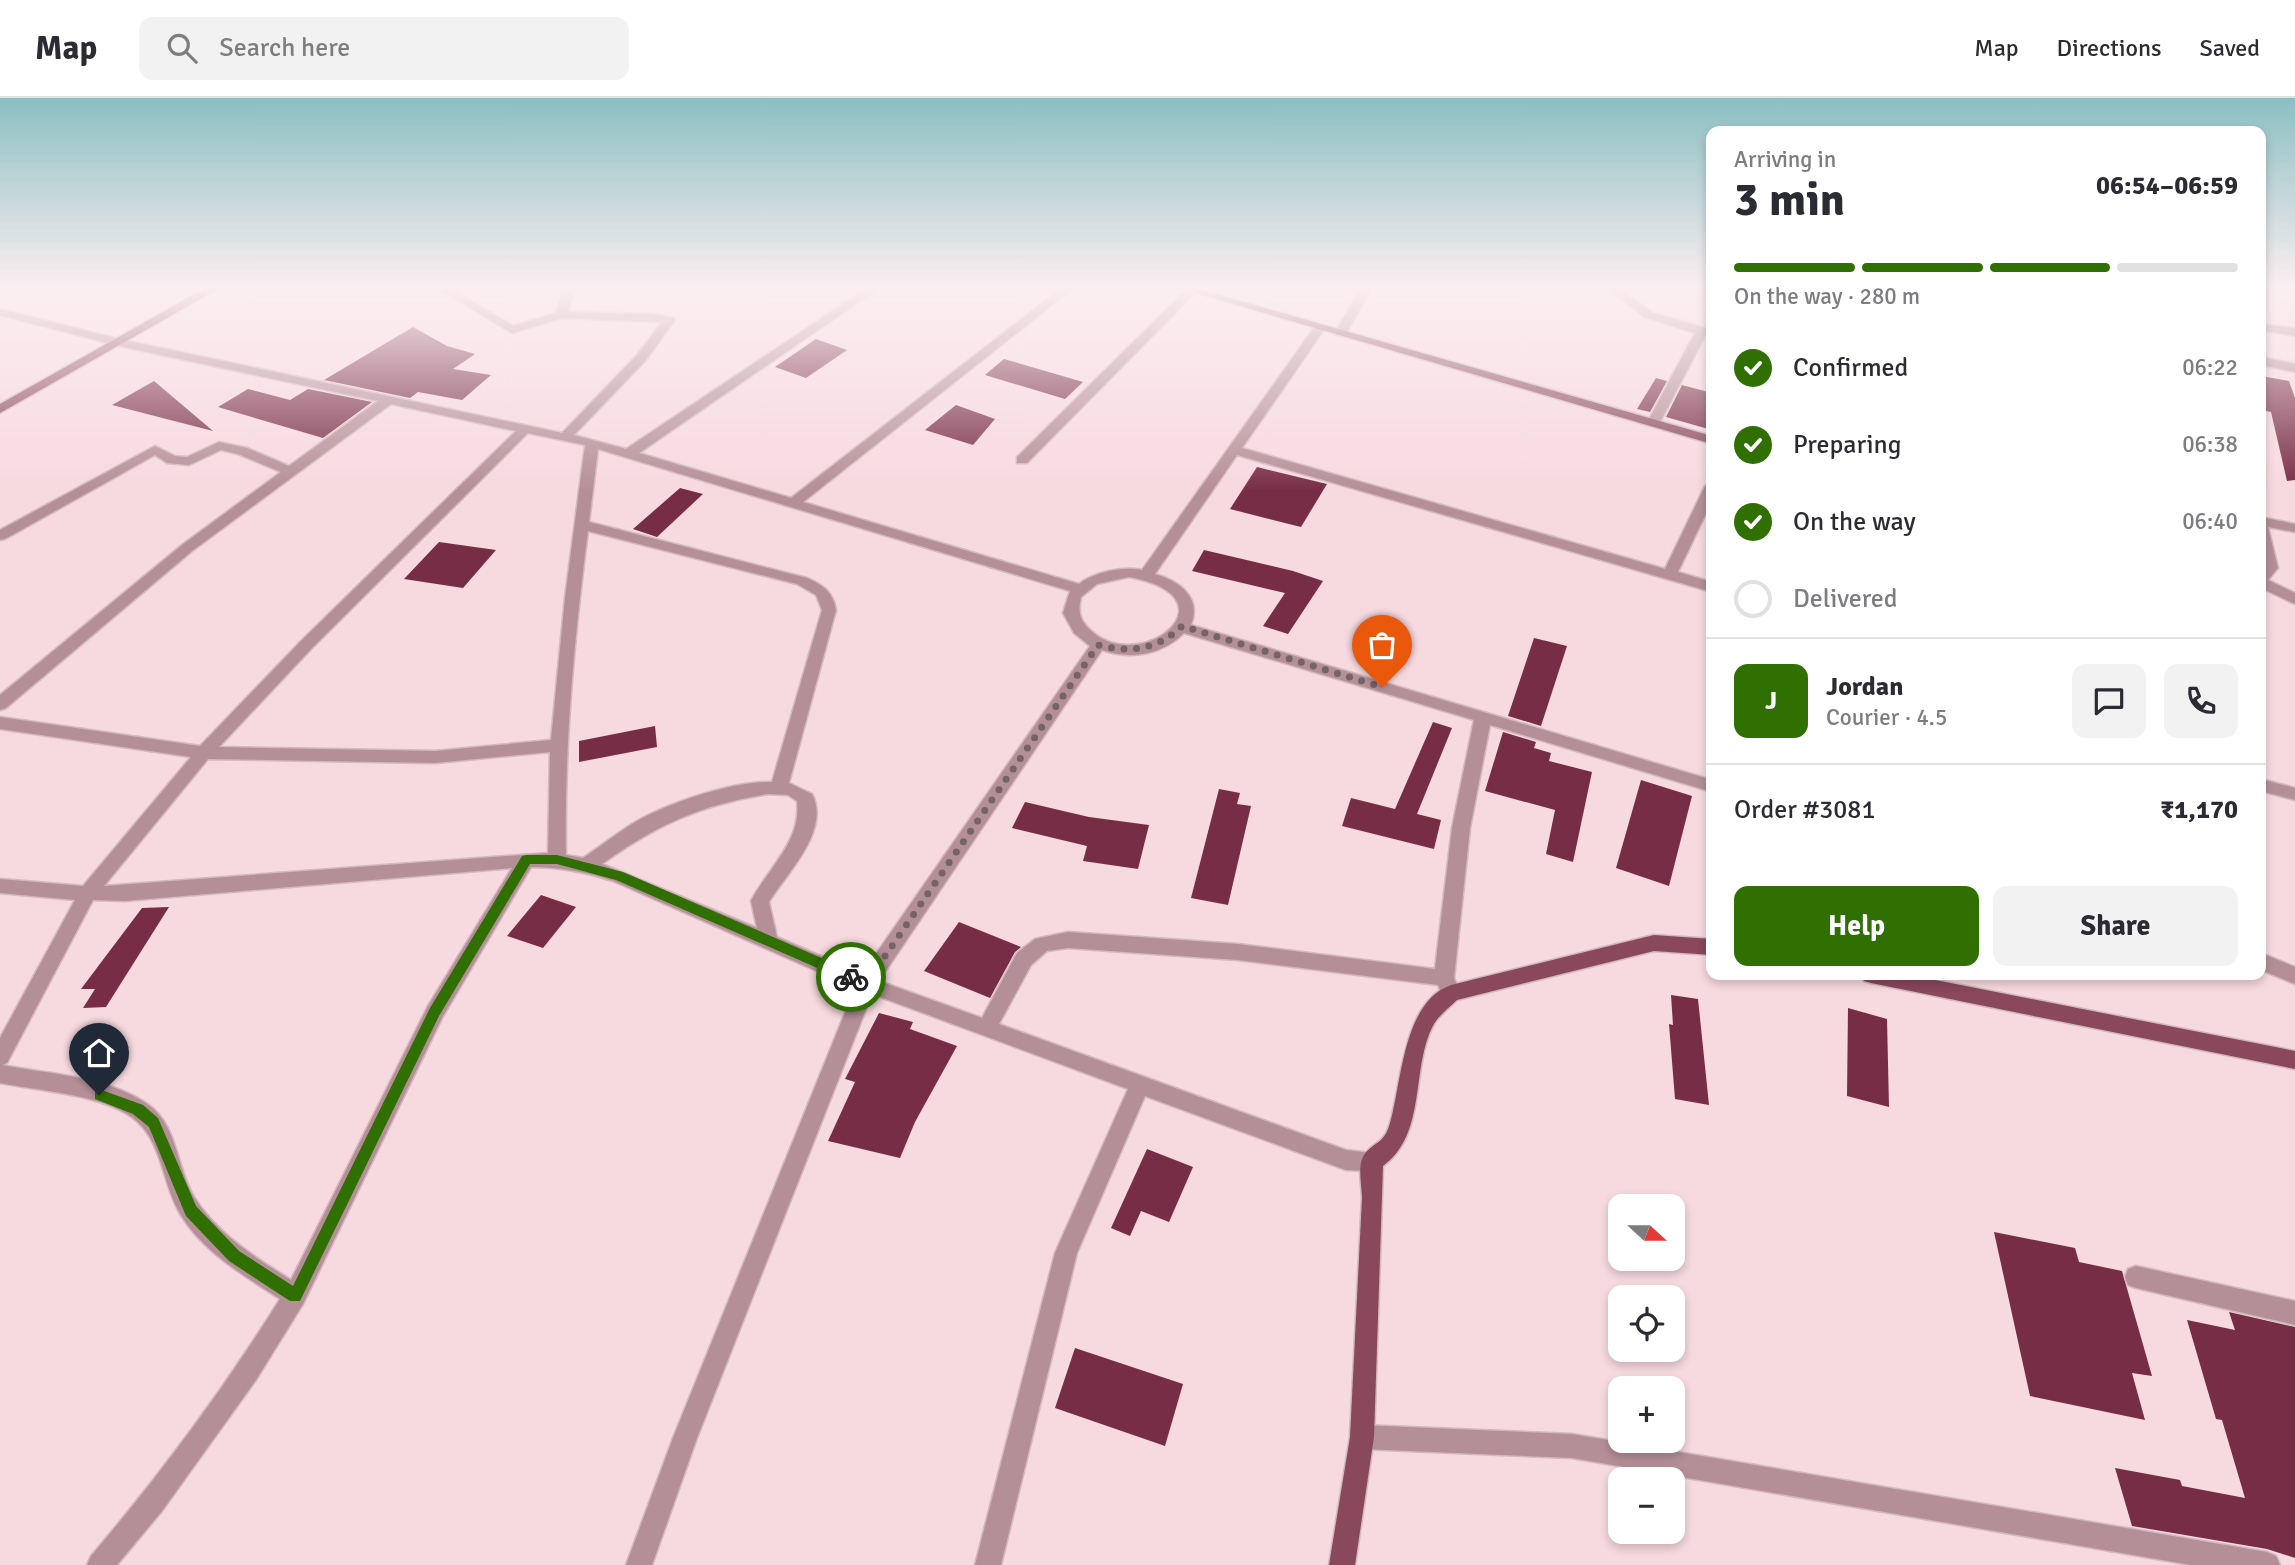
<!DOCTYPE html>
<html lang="en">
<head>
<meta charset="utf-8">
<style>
  :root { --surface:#fff; --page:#f2f2f3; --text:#2b2b33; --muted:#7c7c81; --line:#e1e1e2; --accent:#306f02 }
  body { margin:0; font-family:Signika,sans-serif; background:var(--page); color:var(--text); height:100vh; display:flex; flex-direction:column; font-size:26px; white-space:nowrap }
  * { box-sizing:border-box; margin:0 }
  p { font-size:23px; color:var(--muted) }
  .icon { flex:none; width:38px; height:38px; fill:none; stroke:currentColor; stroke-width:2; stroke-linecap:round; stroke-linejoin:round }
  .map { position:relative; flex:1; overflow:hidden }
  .details { position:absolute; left:1706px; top:28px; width:560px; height:854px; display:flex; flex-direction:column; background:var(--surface); border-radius:14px; box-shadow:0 4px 10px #0003 }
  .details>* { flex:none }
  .needle { width:46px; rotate:111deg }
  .buttons { position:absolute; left:1608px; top:1096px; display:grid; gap:14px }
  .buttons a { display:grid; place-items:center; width:77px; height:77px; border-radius:14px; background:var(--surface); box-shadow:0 4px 10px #0003; font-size:35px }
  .pin { position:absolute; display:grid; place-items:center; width:60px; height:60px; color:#fff; margin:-72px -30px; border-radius:50% 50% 50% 0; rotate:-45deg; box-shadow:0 0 7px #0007 }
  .pin .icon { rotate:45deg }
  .courier { position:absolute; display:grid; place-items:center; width:70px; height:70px; margin:-35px; border:5px solid #306f02; border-radius:50%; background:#fff; color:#222; box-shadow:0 2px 9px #0007 }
  .head em { font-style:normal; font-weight:700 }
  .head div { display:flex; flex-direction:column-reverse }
  .head { display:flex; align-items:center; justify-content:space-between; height:119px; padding:0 28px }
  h1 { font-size:46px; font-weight:700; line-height:52px }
  .bar { display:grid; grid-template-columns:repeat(4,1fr); gap:10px 7px; align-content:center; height:84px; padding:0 28px }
  .bar i { height:9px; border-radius:5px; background:var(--line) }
  .bar .active { background:var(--accent) }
  .bar p { grid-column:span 4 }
  .line { display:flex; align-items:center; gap:18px; padding:0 28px; border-top:2px solid var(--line) }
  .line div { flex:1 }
  .round { display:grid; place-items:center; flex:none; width:74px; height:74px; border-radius:14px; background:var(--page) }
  ol { padding:0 28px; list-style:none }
  li { display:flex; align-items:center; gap:21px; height:77px }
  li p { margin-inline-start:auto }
  li .icon { padding:7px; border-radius:50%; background:var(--accent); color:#fff; stroke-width:4 }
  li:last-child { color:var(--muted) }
  li i { width:38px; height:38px; border:4px solid var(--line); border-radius:50% }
  .primary-button { display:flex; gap:14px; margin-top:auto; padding:14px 28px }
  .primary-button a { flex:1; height:80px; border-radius:14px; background:var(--accent); color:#fff; font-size:28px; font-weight:700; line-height:80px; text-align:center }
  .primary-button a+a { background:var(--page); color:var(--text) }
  header { display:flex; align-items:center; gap:42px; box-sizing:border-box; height:98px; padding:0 35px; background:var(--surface); border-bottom:2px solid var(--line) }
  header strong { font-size:33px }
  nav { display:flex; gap:38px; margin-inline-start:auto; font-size:24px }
  .search { width:490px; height:63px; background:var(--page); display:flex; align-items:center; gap:18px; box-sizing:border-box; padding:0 24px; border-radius:14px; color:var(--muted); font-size:26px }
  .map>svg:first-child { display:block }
  .building { fill:#782d47 }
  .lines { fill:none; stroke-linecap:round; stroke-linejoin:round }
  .minor-casing { stroke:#d3b8bf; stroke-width:3 }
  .major-casing { stroke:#d3b8bf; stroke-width:3 }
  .minor { fill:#b58f98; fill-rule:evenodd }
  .major { fill:#89485c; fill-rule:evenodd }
  .route { fill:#306f02 }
  .done { stroke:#746367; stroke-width:7; stroke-dasharray:0 12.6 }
</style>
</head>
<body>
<header>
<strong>Map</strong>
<div class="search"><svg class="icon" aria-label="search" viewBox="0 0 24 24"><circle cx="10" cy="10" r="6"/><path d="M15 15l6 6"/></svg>Search here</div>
<nav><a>Map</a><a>Directions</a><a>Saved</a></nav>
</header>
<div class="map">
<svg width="2295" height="1467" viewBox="0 0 2295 1467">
  <rect width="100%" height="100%" fill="#f7d9e0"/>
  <g class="building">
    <polygon points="413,229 447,248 475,256 453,271 491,277 462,302 418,294 410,300 324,282"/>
    <polygon points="816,241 847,252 806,280 775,269"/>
    <polygon points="1004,261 1083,284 1065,301 985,277"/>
    <polygon points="2261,278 2289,283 2295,300 2295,382 2287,383 2271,314 2261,312"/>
    <polygon points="1656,280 1667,283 1650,314 1637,311"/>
    <polygon points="154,283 213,333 112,307"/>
    <polygon points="1682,287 1712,295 1712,332 1666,319"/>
    <polygon points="248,291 290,302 308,291 372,304 323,340 218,309"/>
    <polygon points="956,307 995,321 973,347 925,332"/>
    <polygon points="1257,369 1327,386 1301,429 1230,411"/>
    <polygon points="680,390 703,396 657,439 633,431"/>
    <polygon points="439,444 496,452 463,490 404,481"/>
    <polygon points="1204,452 1293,473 1323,483 1288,536 1263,528 1285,495 1192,473"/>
    <polygon points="1534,540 1567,548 1541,628 1508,618"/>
    <polygon points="1433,624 1452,630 1417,716 1441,722 1434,751 1342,728 1351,700 1395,711"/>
    <polygon points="655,628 657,649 579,664 579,643"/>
    <polygon points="1503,634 1536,644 1534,650 1551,655 1549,663 1592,674 1573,764 1546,756 1555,712 1485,693"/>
    <polygon points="1641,682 1692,698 1669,788 1616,770"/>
    <polygon points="1219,691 1240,695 1237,706 1251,708 1228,807 1191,800"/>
    <polygon points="1025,704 1089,719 1149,727 1138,771 1083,763 1087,748 1012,730"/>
    <polygon points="541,797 576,809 543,850 507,838"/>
    <polygon points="169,809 106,909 83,910 95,891 81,891 142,810"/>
    <polygon points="959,824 1021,849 1015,854 990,900 924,873"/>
    <polygon points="1671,897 1698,901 1709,1007 1675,1001 1669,926 1673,927"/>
    <polygon points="1848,910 1887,921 1889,1009 1847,998"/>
    <polygon points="879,915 913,924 910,931 957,948 915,1024 900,1060 828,1043 855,984 845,981"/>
    <polygon points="1147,1051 1193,1069 1169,1124 1141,1113 1130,1138 1111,1130"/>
    <polygon points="1994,1134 2075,1150 2079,1164 2122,1173 2152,1278 2132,1275 2145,1322 2030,1298"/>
    <polygon points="2229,1214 2295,1229 2295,1460 2267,1451 2132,1428 2115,1370 2180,1382 2182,1388 2245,1400 2222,1322 2216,1321 2187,1222 2235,1232"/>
    <polygon points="1075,1250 1183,1286 1165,1348 1055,1310"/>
  </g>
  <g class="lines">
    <defs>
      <g id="minor">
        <path d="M434,188H447L513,228L556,215L563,191L560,188L575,189L568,214L653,216L673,220L675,222L645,263L574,337L626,351L870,188H882L639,355L791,400L1064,188H1076L803,404L1079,486C1095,474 1123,468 1142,472L1316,227L1320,226L1326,229L1242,350L1665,471L1705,388L1712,384V403L1678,474L1712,484V494L1237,357L1155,476C1179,483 1202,499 1191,527L1712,682V694L1490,627L1470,730L1454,880L1459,891L1456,897L1449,899L1442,897L1438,887L1238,862L1068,850L1047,853L1031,867L999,926L1346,1052L1380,1056L1383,1063L1380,1070L1372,1073L1346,1072L1145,998L1077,1155L1001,1467H975L1055,1155L1128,991L872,896L697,1340L652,1467H626L673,1340L855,890L613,783C586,774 559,769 531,769L442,920L303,1206L256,1282L162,1413L117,1467H87L91,1458C160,1377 223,1292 280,1201C243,1177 198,1151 177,1110C162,1081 161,1041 133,1020C101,996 39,993 0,985V940L75,802L0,795V781L83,788L191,659L0,631V619L200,648L302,542L516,333L391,306L192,453L6,610L0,612V597L182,447L281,374L238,356L221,352L189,367L167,365L155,357L5,441L0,442V432L155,348L175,358L187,359L219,344L247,350L289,368L378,303L119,248L0,217V211L119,241L562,335L637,257L662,224L562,220L512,235ZM528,335L585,347L565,500L551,642L435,653L219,649L312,550ZM598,351L1070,493L1063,515L1074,535L1090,548L862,876L777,839L769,804C787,775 831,732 812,696L789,685L836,512C833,494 823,487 807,480L589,424ZM588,433L797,486L816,497L822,512L772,684C734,683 671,704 637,723C618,734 601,748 583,760L566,757C564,648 574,542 588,433ZM1129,479C1236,499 1146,575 1095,536C1081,525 1077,517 1081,499L1097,486ZM1184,535L1474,622L1452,730L1435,871L1238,846L1068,834L1035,841L1017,855L982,920L879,883L1102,552C1131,562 1162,557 1184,535ZM550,654L548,755L104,788L208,661L435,665ZM768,696L788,697L797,703C802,743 768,770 751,803L757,830L602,766C658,726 700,707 768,696ZM512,770L428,908L291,1182C256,1160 216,1135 194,1099C176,1069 178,1026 146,1005C105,978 48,976 2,967L7,965L93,802L125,803Z"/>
        <polygon points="1362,188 1373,188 1345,237 1337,237 1335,235"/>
        <polygon points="1604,188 1616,188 1653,215 1712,232 1712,239 1705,238 1658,328 1647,325 1695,235 1645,219"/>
        <polygon points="1188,190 1198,192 1027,365 1017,365 1017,359"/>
        <polygon points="2261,226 2295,230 2295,238 2261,232"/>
        <polygon points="2261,259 2295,266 2295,274 2261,267"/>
        <polygon points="2261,419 2295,426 2295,434 2268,429 2278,470 2268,482 2295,495 2295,506 2261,490 2261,472 2264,469"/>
        <polygon points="2261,681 2295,690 2295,702 2261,693"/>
        <polygon points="2261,855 2295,869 2295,886 2261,872"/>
        <polygon points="2136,1168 2295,1203 2295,1227 2136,1190 2128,1187 2125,1179 2128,1171"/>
        <polygon points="1362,1327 1572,1336 2267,1454 2276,1458 2280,1467 2191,1467 1572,1360 1362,1351 1353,1348 1350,1339 1353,1330"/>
      </g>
      <g id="major">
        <polygon points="209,188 223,188 0,315 0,306"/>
        <polygon points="1172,188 1188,188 1712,338 1712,346"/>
        <path d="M1654,837L1712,841V857L1654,853L1457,902C1450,909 1439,917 1434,926C1410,969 1428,1035 1383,1068L1374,1339L1355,1467H1329L1350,1339L1362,1100C1362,1089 1357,1067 1364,1057C1374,1043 1384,1047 1390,1025C1402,983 1403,904 1451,887Z"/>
        <polygon points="1862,877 1910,877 2295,953 2295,971 1871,885 1864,883"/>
      </g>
    </defs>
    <use href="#minor" class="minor-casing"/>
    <use href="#major" class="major-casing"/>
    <use href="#minor" class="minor"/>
    <use href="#major" class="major"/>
  </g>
  <linearGradient id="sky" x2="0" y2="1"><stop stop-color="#8bbfc2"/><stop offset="0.48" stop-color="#fbeef1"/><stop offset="1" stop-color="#fbeef1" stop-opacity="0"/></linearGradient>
  <rect width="2295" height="393" fill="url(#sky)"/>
  <polygon class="route" points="526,757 557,757 623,774 856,875 858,879 856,883 847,883 616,782 557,766 530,766 439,918 300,1203 290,1203 229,1163 186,1118 149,1029 133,1016 95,1001 95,993 99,991 143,1007 158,1020 196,1108 239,1153 293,1188 430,910 522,758"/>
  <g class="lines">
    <path class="done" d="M851,879L866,886L1098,547C1130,555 1158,552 1182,528L1382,589"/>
  </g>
</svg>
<div class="buttons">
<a><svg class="needle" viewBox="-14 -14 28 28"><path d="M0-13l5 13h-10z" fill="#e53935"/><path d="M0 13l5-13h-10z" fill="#7c7c81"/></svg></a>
<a><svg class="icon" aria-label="locate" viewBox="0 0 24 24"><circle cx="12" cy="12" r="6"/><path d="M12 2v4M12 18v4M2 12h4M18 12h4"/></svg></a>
<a>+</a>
<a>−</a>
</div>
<div class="pin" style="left:1382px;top:589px;background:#ea580c"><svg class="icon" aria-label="bag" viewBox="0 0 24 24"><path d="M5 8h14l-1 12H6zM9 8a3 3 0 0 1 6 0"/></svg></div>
<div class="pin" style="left:99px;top:997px;background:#1f2937"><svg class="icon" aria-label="home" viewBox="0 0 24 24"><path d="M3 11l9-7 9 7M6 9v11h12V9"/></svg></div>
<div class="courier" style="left:851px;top:879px"><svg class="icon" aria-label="bike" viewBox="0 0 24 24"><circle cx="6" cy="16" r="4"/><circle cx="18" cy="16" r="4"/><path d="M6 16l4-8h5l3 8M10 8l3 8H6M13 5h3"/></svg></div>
<section class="details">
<div class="head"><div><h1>3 min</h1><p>Arriving in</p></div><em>06:54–06:59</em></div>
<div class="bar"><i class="active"></i><i class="active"></i><i class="active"></i><i></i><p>On the way · 280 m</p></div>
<ol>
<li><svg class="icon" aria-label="check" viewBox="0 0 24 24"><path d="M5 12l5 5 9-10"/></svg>Confirmed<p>06:22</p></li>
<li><svg class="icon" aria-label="check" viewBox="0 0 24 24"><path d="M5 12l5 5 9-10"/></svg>Preparing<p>06:38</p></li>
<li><svg class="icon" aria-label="check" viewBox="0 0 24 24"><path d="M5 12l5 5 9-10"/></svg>On the way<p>06:40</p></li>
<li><i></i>Delivered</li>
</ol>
<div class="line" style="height:126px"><b class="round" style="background:var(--accent);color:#fff">J</b><div><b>Jordan</b><p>Courier · 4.5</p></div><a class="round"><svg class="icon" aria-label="chat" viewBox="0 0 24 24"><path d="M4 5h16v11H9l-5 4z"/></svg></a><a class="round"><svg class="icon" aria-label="phone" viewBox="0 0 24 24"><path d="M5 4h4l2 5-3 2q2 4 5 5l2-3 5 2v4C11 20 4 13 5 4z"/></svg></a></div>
<div class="line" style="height:91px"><div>Order #3081</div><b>₹1,170</b></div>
<div class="primary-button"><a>Help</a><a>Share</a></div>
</section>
</div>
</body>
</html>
